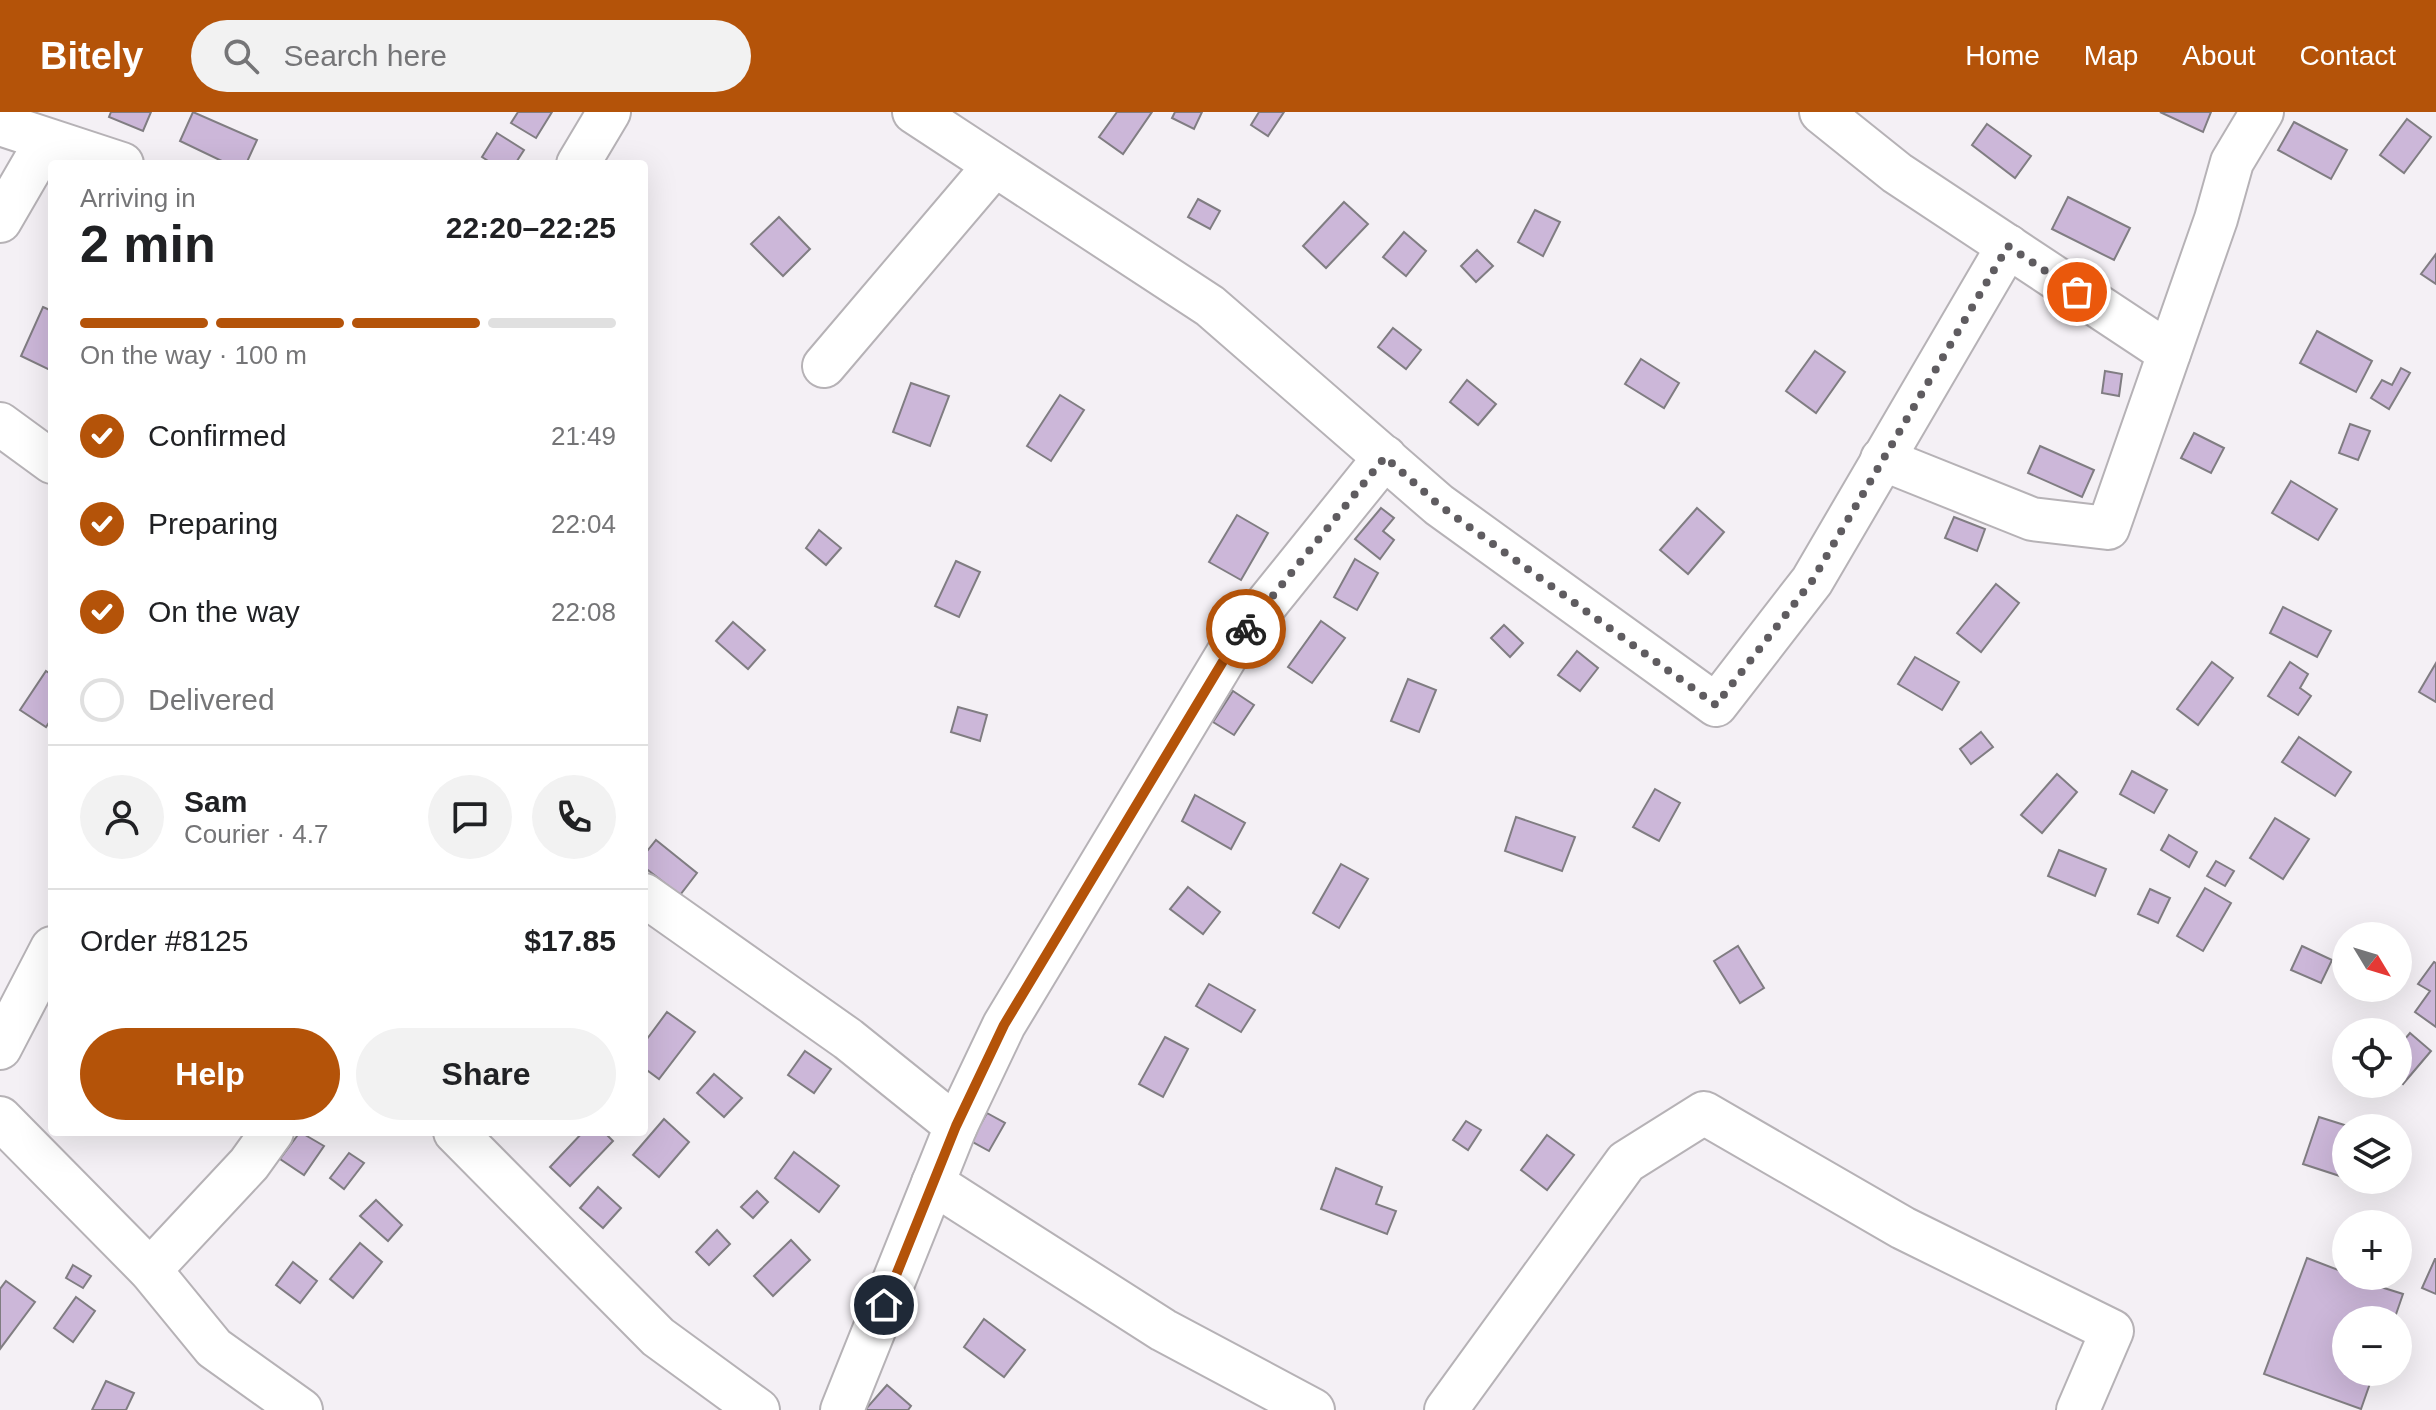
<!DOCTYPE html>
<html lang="en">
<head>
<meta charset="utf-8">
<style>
  :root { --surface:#fff; --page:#f2f2f2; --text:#202124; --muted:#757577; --line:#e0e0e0; --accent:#b45309 }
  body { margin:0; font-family:Arial,sans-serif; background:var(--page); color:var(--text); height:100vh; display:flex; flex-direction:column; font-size:30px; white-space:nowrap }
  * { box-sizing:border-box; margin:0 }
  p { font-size:26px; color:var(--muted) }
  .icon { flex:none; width:44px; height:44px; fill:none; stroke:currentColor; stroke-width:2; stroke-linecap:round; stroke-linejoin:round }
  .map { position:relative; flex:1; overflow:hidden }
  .panel { position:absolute; left:48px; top:48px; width:600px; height:976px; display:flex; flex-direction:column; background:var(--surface); border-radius:8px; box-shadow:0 8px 32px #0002 }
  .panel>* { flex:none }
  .needle { width:52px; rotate:128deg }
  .fabs { position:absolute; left:2332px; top:810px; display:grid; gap:16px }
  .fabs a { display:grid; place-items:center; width:80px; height:80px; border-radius:50%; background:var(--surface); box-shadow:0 8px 32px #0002; font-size:40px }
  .pin { position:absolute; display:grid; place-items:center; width:68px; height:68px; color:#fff; margin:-34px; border:4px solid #fff; border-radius:50%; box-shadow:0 2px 8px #0007 }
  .courier { position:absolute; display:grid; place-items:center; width:80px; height:80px; margin:-40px; border:6px solid #b45309; border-radius:50%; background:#fff; color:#222; box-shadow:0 2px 10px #0007 }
  .overview em { font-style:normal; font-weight:700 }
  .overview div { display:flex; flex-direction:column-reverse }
  .overview { display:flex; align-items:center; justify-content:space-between; height:136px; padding:0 32px }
  h1 { font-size:52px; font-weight:700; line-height:60px }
  .bar { display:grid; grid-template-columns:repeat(4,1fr); gap:12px 8px; align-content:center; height:96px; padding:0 32px }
  .bar i { height:10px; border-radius:6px; background:var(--line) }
  .bar .on { background:var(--accent) }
  .bar p { grid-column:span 4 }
  .line { display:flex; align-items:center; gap:20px; padding:0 32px; border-top:2px solid var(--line) }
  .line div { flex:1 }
  .round { display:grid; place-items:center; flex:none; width:84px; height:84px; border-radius:42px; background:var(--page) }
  ol { padding:0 32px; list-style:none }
  li { display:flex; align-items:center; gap:24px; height:88px }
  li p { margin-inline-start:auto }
  li .icon { padding:8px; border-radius:50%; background:var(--accent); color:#fff; stroke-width:4 }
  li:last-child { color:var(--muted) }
  li i { width:44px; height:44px; border:4px solid var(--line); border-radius:50% }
  .cta { display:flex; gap:16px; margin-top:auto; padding:16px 32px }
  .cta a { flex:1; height:92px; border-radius:48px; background:var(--accent); color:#fff; font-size:32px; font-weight:700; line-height:92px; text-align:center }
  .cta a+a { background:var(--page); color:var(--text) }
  header { display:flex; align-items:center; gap:48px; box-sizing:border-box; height:112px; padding:0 40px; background:var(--accent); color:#fff }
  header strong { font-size:38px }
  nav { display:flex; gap:44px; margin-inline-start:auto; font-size:28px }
  .search { width:560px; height:72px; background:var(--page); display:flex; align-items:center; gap:20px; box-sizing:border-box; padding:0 28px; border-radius:44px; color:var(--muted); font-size:30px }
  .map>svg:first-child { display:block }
  .building { fill:#ccb7d9; stroke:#807d82; stroke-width:2 }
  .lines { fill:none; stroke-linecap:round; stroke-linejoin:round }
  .street-casing { stroke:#b6b2b6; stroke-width:46 }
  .street { stroke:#fff; stroke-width:42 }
  .done { stroke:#5f5c60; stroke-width:8; stroke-dasharray:0 14.4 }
  .route { stroke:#b45309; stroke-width:10 }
</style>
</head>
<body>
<header>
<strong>Bitely</strong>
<div class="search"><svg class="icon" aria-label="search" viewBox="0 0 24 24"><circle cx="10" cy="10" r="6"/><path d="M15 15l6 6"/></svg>Search here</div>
<nav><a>Home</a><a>Map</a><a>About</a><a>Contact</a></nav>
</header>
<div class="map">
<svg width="2436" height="1298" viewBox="0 0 2436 1298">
  <rect width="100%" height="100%" fill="#f4f0f5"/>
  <g class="building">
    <polygon points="111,0 151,0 143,19 109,5"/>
    <polygon points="193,0 257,28 246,52 228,52 180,29"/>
    <polygon points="518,0 552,0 536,26 511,11"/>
    <polygon points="1117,0 1152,0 1123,42 1099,25"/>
    <polygon points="1175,0 1202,0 1194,17 1172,6"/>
    <polygon points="1259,0 1284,0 1268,24 1251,13"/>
    <polygon points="2160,0 2211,0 2203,20"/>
    <polygon points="2407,7 2431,25 2404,61 2380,43"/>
    <polygon points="2294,10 2347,38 2331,67 2278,38"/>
    <polygon points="1987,12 2031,44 2015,66 1972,33"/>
    <polygon points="497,21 524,38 515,52 493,52 482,45"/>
    <polygon points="2068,85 2130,116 2114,148 2052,117"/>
    <polygon points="1198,87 1220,99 1210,117 1188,105"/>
    <polygon points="1344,90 1368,112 1326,156 1303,134"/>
    <polygon points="1535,98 1560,110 1543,144 1518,130"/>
    <polygon points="779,105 810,137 783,164 751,132"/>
    <polygon points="1404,120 1426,139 1406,164 1383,145"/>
    <polygon points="1477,138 1493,154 1476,170 1461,154"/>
    <polygon points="2436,142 2436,172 2421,162"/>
    <polygon points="43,195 52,199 52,259 21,244"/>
    <polygon points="1393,216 1421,238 1406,257 1378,235"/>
    <polygon points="2317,219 2372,249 2356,280 2300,251"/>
    <polygon points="1815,239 1845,260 1816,301 1786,279"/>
    <polygon points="1641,247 1679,271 1664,296 1625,272"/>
    <polygon points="2401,256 2410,261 2389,297 2371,286 2382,268 2392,273"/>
    <polygon points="2105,259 2122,262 2119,284 2102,281"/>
    <polygon points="1467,268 1496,292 1478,313 1450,290"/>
    <polygon points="911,271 949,284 930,334 893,320"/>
    <polygon points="1060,283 1084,298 1051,349 1027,334"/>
    <polygon points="2350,312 2370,319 2358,348 2339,341"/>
    <polygon points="2194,321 2224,336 2211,361 2181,346"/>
    <polygon points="2040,334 2094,358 2082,385 2028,361"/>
    <polygon points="2291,369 2337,397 2318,428 2272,401"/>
    <polygon points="1381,396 1394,406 1383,419 1394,428 1380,447 1355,427"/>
    <polygon points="1697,396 1724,420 1688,462 1660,438"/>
    <polygon points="1237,403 1268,421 1241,468 1209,450"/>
    <polygon points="1954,405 1985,417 1977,439 1945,426"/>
    <polygon points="819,418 841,436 826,453 806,436"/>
    <polygon points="1355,447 1378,461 1357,498 1334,485"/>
    <polygon points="956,449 980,460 959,505 935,494"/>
    <polygon points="1996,472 2019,491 1981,540 1957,521"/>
    <polygon points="2283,495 2331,519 2317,545 2270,521"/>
    <polygon points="1321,509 1345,526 1312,571 1288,555"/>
    <polygon points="733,510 765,538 748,557 716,529"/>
    <polygon points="1504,513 1523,531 1510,545 1491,526"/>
    <polygon points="1577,539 1598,556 1580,579 1558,563"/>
    <polygon points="1915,545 1959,570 1942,598 1898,572"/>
    <polygon points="2212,550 2233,566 2198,613 2177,597"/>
    <polygon points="2290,550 2308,562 2300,576 2311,584 2298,603 2268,584"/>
    <polygon points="2436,551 2436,590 2419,580"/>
    <polygon points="46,559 52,563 52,606 46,615 20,598"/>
    <polygon points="1408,567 1436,578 1419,620 1391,609"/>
    <polygon points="1233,579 1254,593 1234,623 1213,610"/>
    <polygon points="958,595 987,603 980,629 951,620"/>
    <polygon points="1981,620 1993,635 1971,652 1960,637"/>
    <polygon points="2299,625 2351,660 2335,684 2282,650"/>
    <polygon points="2132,659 2167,678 2154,701 2120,682"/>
    <polygon points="2057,662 2077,680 2042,721 2021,703"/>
    <polygon points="1655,677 1680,691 1659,729 1633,715"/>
    <polygon points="1195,683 1245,711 1231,737 1182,709"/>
    <polygon points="1516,705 1575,725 1562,759 1505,739"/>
    <polygon points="2275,706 2309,727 2283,767 2250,746"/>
    <polygon points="2169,723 2197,740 2189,755 2161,738"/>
    <polygon points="656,728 697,761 680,783 644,755 644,743"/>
    <polygon points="2059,738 2106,757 2095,784 2048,764"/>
    <polygon points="2216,749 2234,759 2225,774 2207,764"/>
    <polygon points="1341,752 1368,767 1339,816 1313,801"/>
    <polygon points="1188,775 1220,800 1203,822 1170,797"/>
    <polygon points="2205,776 2231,791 2203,839 2177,824"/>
    <polygon points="2150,777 2170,786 2158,811 2138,802"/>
    <polygon points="1738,834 1764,876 1740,891 1714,849"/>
    <polygon points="2302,834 2332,848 2321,871 2291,858"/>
    <polygon points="2434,850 2436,851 2436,915 2415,900 2430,879 2418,872"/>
    <polygon points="1209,872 1255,898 1241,920 1196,894"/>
    <polygon points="667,900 695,920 659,967 644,956 644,931"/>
    <polygon points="2410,921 2431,939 2403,972 2398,968 2398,935"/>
    <polygon points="1165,925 1188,937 1163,985 1139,972"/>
    <polygon points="805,939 831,957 814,981 788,963"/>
    <polygon points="714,962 742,986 724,1005 697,981"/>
    <polygon points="987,1001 1005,1011 989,1039 971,1029"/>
    <polygon points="2319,1005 2354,1016 2346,1016 2346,1066 2303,1052"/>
    <polygon points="664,1007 689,1030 659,1065 633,1043"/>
    <polygon points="1466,1009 1481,1018 1468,1038 1453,1028"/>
    <polygon points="300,1020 324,1034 304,1063 280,1047"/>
    <polygon points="583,1020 604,1020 613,1029 570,1074 550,1055"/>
    <polygon points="1547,1023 1574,1043 1547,1078 1521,1058"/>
    <polygon points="794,1040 839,1074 819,1100 775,1066"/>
    <polygon points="349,1041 364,1051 344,1077 330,1066"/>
    <polygon points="1336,1056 1382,1075 1376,1092 1396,1099 1387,1122 1321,1097"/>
    <polygon points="598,1075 621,1096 603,1116 580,1096"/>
    <polygon points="757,1079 768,1090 753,1106 741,1095"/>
    <polygon points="376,1088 402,1113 388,1129 360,1104"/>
    <polygon points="717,1118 730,1132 709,1153 696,1140"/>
    <polygon points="791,1128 810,1148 773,1184 754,1164"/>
    <polygon points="360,1131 382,1150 353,1186 330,1167"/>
    <polygon points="2307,1146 2346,1161 2346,1164 2403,1182 2394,1208 2346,1208 2346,1260 2374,1260 2361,1297 2264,1262"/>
    <polygon points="2435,1147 2436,1147 2436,1182 2422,1176"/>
    <polygon points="293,1150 317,1169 300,1191 276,1173"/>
    <polygon points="73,1153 91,1164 83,1176 66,1166"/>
    <polygon points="6,1169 35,1190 0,1237 0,1177"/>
    <polygon points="76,1185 95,1199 73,1230 54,1216"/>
    <polygon points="984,1207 1025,1238 1004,1265 964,1235"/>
    <polygon points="106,1269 134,1281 126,1298 92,1298"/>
    <polygon points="887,1273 911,1294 908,1298 865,1298"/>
  </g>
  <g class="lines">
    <defs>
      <g id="street">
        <polyline points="914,0 1210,194 1439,393 1716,593 1812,469 2008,134"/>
        <polyline points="1821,0 1897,61 2169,241"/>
        <polyline points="0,12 122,52"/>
        <polyline points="578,52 609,0"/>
        <polyline points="0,109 47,28"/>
        <polyline points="824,254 994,54"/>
        <polyline points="0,312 52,350"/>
        <polyline points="1882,347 2032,407 2108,416 2216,107 2232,50 2262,0"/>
        <polyline points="644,783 848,927 956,1014"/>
        <polyline points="0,936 52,836"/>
        <polyline points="0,1006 150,1158 214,1236 301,1298"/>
        <polyline points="455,1020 658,1225 758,1298"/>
        <polyline points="933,1071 1163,1218 1313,1298"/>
        <polyline points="150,1158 249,1052 272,1020"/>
        <polyline points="842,1298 956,1014 1004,913 1231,536 1385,345"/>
        <polyline points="1446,1298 1626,1050 1704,1001 1903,1116 2112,1219 2078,1298"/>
      </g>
    </defs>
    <use href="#street" class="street-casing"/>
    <use href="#street" class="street"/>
  </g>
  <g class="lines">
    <polyline class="done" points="1246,517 1385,345 1439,393 1716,593 1812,469 2008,134 2077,180"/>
    <polyline class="route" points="884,1193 956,1014 1004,913 1231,536 1246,517"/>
  </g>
</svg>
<div class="fabs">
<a><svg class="needle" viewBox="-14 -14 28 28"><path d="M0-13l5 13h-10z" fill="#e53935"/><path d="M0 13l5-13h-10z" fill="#757577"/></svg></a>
<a><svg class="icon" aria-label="locate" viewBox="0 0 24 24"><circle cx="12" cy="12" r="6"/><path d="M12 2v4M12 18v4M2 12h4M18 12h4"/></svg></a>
<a><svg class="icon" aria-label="layers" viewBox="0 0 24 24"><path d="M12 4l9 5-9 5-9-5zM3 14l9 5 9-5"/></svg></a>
<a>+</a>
<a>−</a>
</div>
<div class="pin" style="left:2077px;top:180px;background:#ea580c"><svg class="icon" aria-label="bag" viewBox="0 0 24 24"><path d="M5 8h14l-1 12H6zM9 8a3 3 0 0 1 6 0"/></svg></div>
<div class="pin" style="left:884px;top:1193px;background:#1f2937"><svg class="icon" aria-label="home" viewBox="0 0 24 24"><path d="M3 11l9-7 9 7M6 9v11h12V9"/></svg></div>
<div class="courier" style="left:1246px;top:517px"><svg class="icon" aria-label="bike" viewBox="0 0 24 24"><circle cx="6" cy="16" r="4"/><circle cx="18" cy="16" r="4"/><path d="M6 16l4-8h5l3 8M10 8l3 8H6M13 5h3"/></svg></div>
<section class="panel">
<div class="overview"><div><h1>2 min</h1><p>Arriving in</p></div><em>22:20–22:25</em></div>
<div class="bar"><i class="on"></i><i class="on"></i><i class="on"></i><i></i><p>On the way · 100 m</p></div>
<ol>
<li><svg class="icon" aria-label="check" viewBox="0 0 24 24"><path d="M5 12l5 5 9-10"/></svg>Confirmed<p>21:49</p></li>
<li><svg class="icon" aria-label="check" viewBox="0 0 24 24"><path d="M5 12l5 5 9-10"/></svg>Preparing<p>22:04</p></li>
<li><svg class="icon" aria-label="check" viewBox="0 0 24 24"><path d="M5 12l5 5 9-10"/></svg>On the way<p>22:08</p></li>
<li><i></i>Delivered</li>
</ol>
<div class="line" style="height:144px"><a class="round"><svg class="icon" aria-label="person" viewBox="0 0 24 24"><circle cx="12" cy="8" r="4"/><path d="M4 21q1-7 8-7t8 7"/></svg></a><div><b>Sam</b><p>Courier · 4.7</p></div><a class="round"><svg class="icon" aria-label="chat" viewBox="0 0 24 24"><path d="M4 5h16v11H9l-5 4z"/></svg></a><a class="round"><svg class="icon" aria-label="phone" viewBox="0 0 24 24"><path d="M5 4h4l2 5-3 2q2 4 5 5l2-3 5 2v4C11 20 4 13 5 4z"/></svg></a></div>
<div class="line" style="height:104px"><div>Order #8125</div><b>$17.85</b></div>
<div class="cta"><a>Help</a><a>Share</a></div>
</section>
</div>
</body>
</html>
